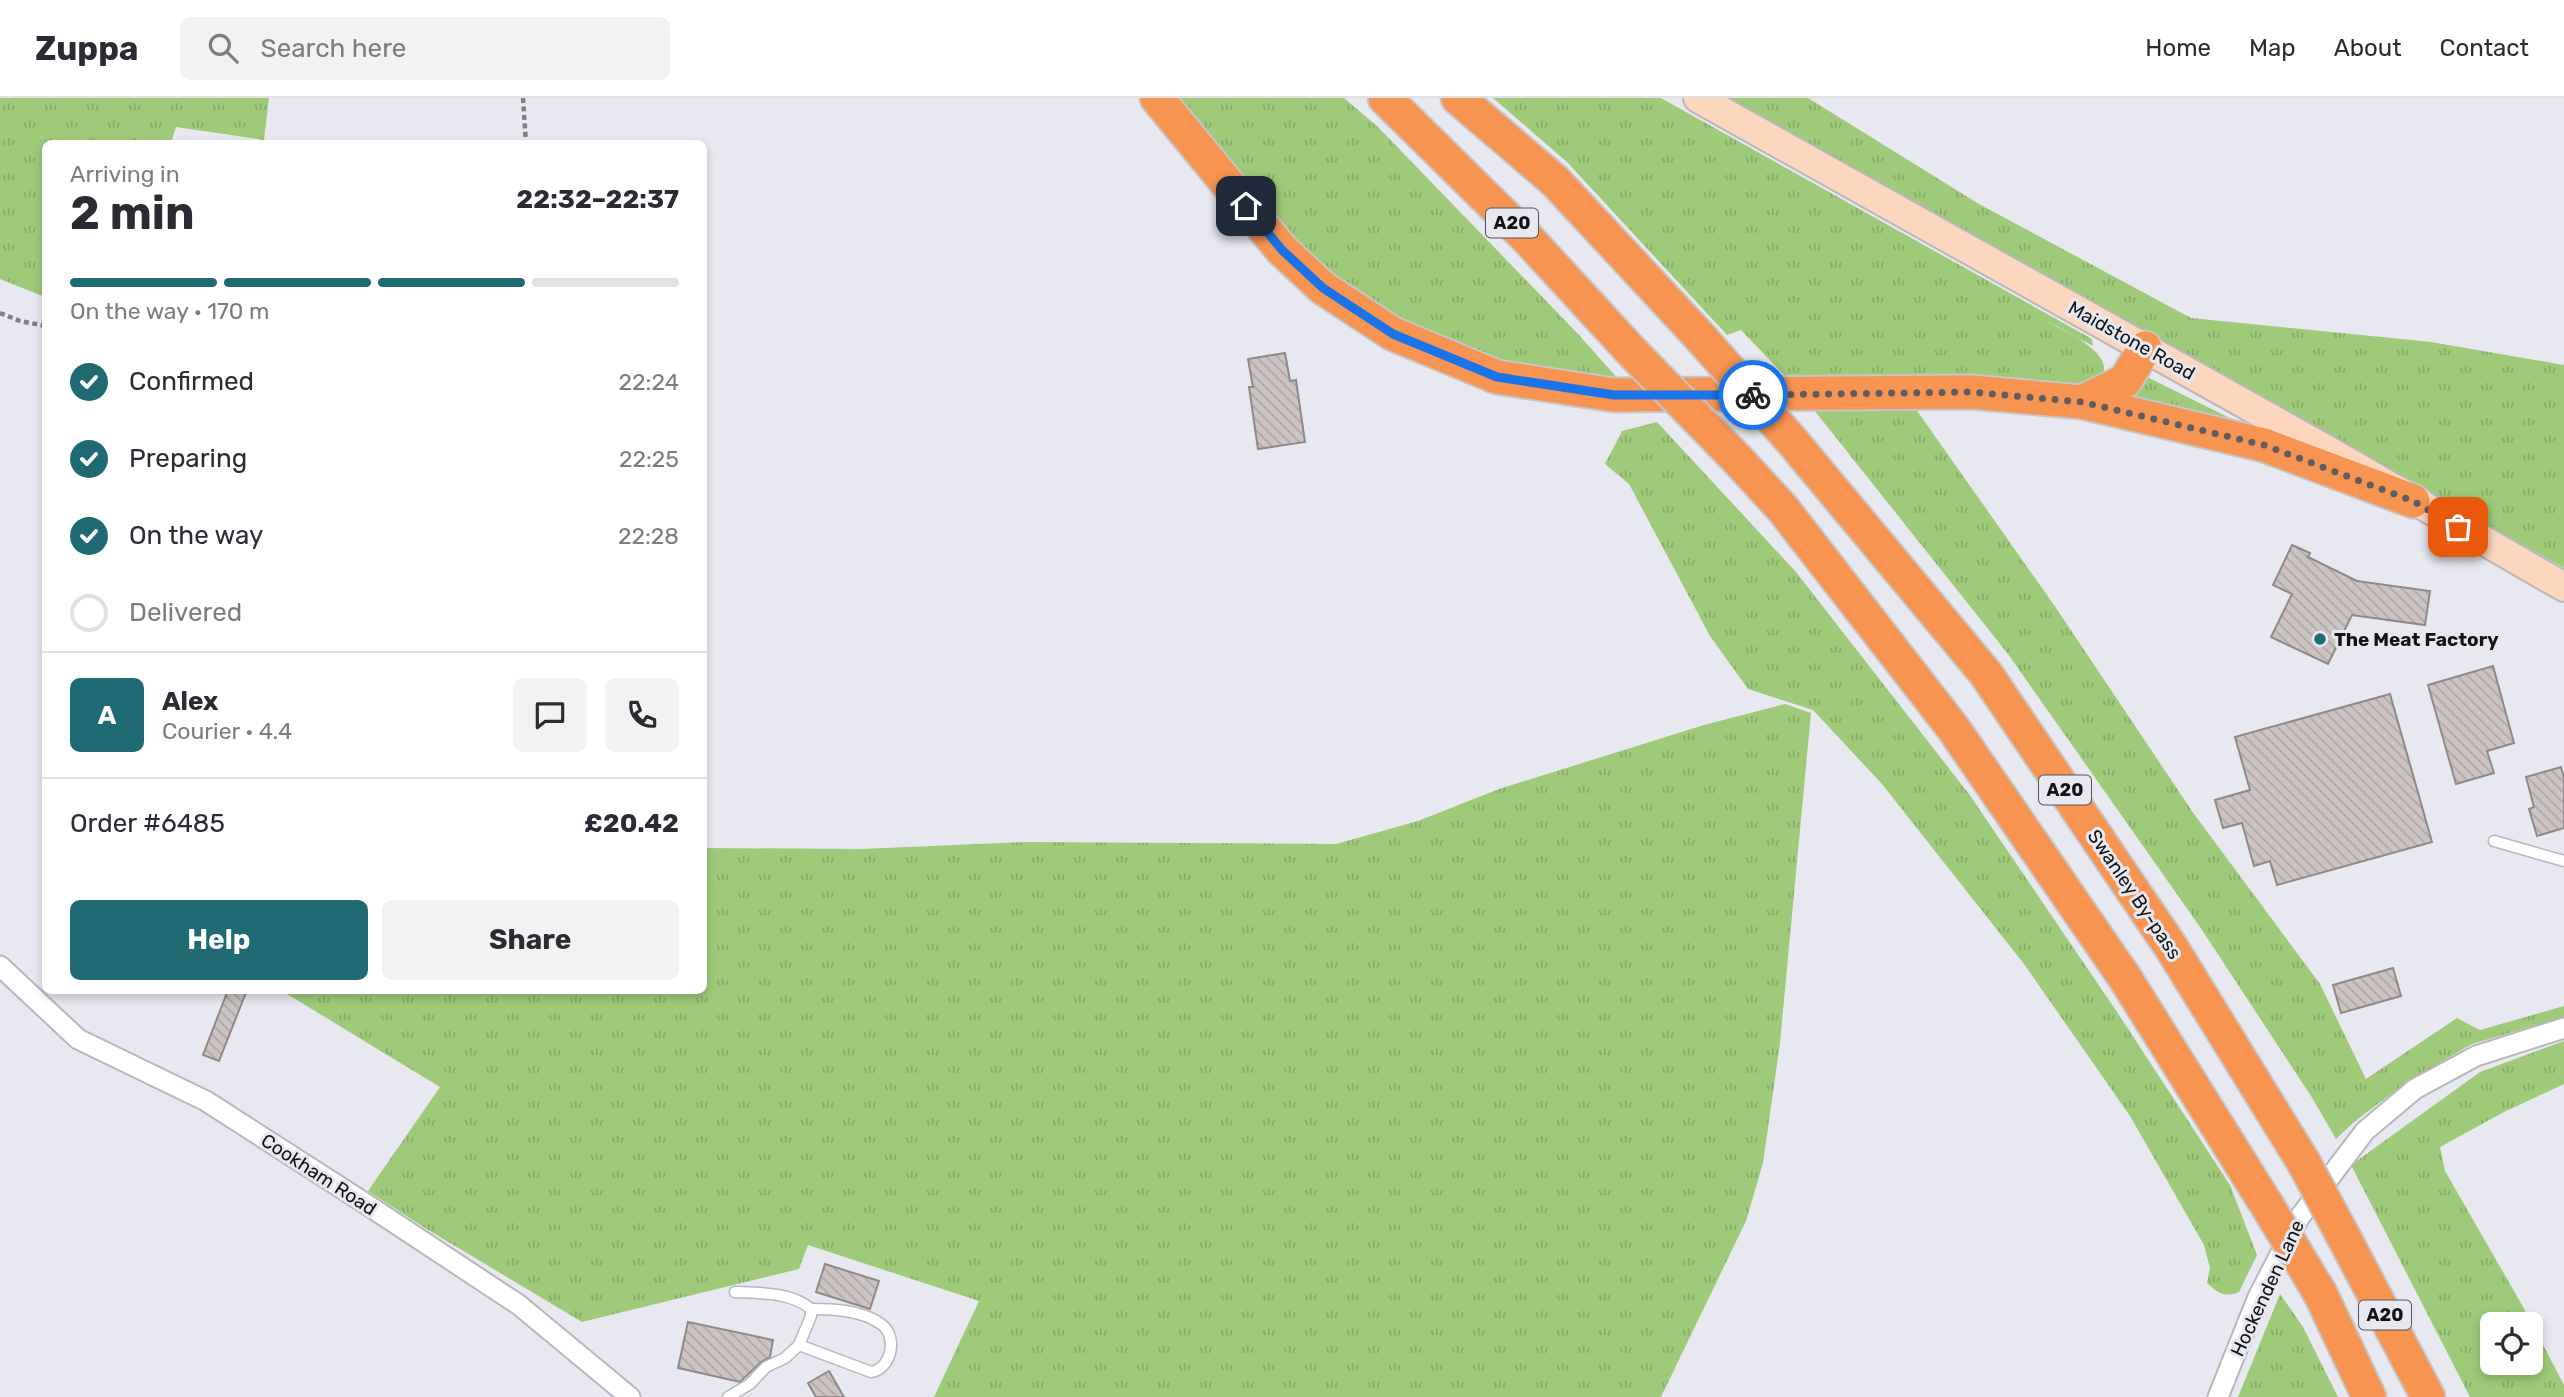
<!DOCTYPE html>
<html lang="en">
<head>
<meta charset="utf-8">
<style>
  :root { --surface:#fff; --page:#f2f2f3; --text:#2b2b33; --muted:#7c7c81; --line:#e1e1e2; --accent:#1f6a73 }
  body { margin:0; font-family:Rubik,sans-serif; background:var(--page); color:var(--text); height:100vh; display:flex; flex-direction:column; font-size:26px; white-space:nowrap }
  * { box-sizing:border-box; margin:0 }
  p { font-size:23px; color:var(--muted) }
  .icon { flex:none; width:38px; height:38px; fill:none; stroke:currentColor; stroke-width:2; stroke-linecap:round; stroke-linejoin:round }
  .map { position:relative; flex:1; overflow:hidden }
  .details { position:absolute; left:42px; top:42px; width:665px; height:854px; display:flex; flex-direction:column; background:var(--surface); border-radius:10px; box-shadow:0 4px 10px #0003 }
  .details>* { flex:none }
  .controls { position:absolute; left:2480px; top:1214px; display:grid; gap:14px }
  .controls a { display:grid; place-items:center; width:63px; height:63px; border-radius:10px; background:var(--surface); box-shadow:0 4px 10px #0003; font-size:35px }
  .pin { position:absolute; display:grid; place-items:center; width:60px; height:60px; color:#fff; margin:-30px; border-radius:14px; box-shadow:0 4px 10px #0006 }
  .courier { position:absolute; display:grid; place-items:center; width:70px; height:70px; margin:-35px; border:5px solid #1a73e8; border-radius:50%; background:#fff; color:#222; box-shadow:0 2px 9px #0007 }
  .overview em { font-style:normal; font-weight:700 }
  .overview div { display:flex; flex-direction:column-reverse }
  .overview { display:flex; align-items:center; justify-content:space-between; height:119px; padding:0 28px }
  h1 { font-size:46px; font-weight:700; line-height:52px }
  .bar { display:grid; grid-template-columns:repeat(4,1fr); gap:10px 7px; align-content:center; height:84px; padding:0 28px }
  .bar i { height:9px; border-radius:5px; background:var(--line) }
  .bar .current { background:var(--accent) }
  .bar p { grid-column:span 4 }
  .line { display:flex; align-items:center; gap:18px; padding:0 28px; border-top:2px solid var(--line) }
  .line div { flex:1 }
  .round { display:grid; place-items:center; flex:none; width:74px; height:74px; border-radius:10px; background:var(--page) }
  ol { padding:0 28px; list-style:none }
  li { display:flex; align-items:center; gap:21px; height:77px }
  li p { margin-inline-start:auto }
  li .icon { padding:7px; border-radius:50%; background:var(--accent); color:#fff; stroke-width:4 }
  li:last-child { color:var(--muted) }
  li i { width:38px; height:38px; border:4px solid var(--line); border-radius:50% }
  .button { display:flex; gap:14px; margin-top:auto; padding:14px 28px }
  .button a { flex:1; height:80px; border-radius:10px; background:var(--accent); color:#fff; font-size:28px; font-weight:700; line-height:80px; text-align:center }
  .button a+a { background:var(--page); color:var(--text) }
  header { display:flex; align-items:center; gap:42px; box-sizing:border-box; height:98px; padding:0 35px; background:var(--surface); border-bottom:2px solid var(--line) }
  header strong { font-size:33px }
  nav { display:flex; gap:38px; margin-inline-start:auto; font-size:24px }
  .search { width:490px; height:63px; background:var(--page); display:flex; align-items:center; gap:18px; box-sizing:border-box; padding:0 24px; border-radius:10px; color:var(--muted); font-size:26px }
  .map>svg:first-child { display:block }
  .grass { fill:url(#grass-tufts); fill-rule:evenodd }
  .building { fill:url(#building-back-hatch); stroke:#918989; stroke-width:2 }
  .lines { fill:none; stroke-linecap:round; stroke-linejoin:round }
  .service-casing { stroke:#b7b7be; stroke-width:13 }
  .minor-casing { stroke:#b7b7be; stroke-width:23 }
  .secondary-casing { stroke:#b7b7be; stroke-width:32 }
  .trunk-casing { stroke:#c6c6c7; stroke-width:37 }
  .path { stroke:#7f7f84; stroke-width:4.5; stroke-dasharray:5 3.5; stroke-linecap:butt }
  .service { stroke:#fff; stroke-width:10 }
  .minor { stroke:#fff; stroke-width:19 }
  .secondary { stroke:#fcd7be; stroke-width:28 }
  .trunk { stroke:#f79452; stroke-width:33 }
  .trunk-bridge-casing { stroke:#c6c6c7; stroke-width:37; stroke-linecap:butt }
  .trunk-bridge { stroke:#f79452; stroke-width:33 }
  .done { stroke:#5e5e62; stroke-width:7; stroke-dasharray:0 12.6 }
  .route { stroke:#1a73e8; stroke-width:9 }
  .poi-dot { fill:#1f6a73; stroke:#e8e9f0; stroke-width:2.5 }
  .labels { text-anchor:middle; stroke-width:6; stroke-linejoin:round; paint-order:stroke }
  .shield { fill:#e8e9f0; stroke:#535357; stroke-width:2 }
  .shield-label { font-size:18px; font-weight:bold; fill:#131315 }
  .street-label { font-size:19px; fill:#131315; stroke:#e8e9f0 }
  .poi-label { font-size:19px; font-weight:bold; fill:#131315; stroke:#e8e9f0; text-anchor:start }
</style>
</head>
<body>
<header>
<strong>Zuppa</strong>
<div class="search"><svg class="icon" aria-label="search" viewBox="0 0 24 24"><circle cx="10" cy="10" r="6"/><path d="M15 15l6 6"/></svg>Search here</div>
<nav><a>Home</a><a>Map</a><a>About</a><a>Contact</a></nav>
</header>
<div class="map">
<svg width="2564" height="1299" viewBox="0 0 2564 1299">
  <defs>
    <pattern id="grass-tufts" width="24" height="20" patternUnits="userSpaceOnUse" patternTransform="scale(1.75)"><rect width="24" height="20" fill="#9fca79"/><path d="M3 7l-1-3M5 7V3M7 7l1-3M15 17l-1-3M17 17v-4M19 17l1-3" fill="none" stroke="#88ad68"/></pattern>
    <pattern id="building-back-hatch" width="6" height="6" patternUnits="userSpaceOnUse" patternTransform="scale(1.75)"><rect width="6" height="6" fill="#ccc4c3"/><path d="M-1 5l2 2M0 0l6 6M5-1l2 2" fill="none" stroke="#aea8a7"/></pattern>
  </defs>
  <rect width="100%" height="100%" fill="#e8e9f0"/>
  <g class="grass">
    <polygon points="0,0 269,0 264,42 176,29 171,45 46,46 45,199 0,181"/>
    <polygon points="1177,0 1344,0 1378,29 1579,237 1620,283 1491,260 1395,219 1310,160"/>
    <path d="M1493,0H1661L2092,241L2093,248L2031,215C2045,224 2125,255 2099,281C2095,284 2088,287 2084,289L1789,282L1741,232L1727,237L1567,64Z"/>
    <polygon points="1728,0 1808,0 1979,106 2191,220 2431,244 2564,267 2564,470"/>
    <polygon points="2139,275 2254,332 2122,310"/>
    <polygon points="1810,307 1913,307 2054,507 2194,716 2320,886 2366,981 2457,920 2480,932 2564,908 2564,919 2472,946 2407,984 2354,1024 2336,1041 2311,998 2200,829 2008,556"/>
    <path d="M1657,324L1796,474L1969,696L2119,917L2230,1087L2257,1157L2239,1194C2224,1200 2218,1195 2207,1185L2210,1170L2204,1147L2130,1018L2024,866L1882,686L1813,612L1748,591L1710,538L1629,386L1605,366L1622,333Z"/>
    <polygon points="1785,606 1811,615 1780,945 1763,1065 1746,1123 1661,1299 934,1299 979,1203 808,1147 799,1171 582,1224 425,1130 368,1093 440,989 282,893 704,892 704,750 861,751 1026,744 1336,746 1418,723 1499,691 1704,627"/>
    <path d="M2564,943V986L2504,1014L2440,1049L2445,1073L2522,1207L2564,1287V1299H2470L2351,1067L2480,974ZM2492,1227H2530V1265H2492Z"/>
    <polygon points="2280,1196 2303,1229 2338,1299 2238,1299"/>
  </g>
  <g class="building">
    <polygon points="1285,255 1290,283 1296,282 1305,344 1258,351 1249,289 1253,289 1248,261"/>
    <polygon points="2292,447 2310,455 2308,459 2357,483 2430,493 2425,527 2352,517 2328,566 2271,539 2292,496 2273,487"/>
    <polygon points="2493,568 2514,645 2487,653 2494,675 2456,686 2428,587"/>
    <polygon points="2390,596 2432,744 2277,787 2270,763 2254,768 2242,725 2223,730 2215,702 2250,692 2235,639"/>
    <polygon points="2561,669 2564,680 2564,730 2537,738 2529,711 2534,709 2526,679"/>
    <polygon points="2393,870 2401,898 2341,915 2333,887"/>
    <polygon points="228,892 247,892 219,963 203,957"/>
    <polygon points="825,1166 879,1183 870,1211 816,1194"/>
    <polygon points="688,1224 773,1242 770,1259 761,1264 740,1284 678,1270"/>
    <polygon points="829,1273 844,1299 816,1299 808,1285"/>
  </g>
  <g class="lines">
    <defs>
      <g id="service">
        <polyline points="2494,743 2564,763"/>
        <path d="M799,1247L871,1274C891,1271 899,1239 881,1226C862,1212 833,1211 811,1211"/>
        <path d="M728,1299L750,1286L766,1269L785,1260L799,1247L811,1218V1211C791,1194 760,1195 735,1194"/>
      </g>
      <g id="minor">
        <polyline points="0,868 78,941 206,1003 360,1102 519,1207 630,1299"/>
        <polyline points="2218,1299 2258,1199 2299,1120 2365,1033 2415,991 2476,958 2564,930"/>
      </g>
      <polyline id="secondary" points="1698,0 2329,353 2564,489"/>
      <g id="trunk">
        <polyline points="1157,0 1282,152 1323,190 1393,236 1497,279 1614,297 1971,294 2082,304 2264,347 2413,403"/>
        <polyline points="1385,0 1529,142 1633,255"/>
        <polyline points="1458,0 1555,83 1701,240"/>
        <polyline points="2082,304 2125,283 2145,250"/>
        <polyline points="1792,343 1986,576 2171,849 2304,1065"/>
        <polyline points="1737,361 1783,411 1953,630 2125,880 2268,1109"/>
        <polyline points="2341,1134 2428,1299"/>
        <polyline points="2320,1195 2369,1299"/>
      </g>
    </defs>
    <use href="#service" class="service-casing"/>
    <use href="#minor" class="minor-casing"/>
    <use href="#secondary" class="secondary-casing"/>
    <use href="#trunk" class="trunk-casing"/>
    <g class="path">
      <polyline points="523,0 526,46"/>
      <polyline points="0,215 20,223 46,228"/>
    </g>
    <use href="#service" class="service"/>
    <use href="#minor" class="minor"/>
    <use href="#secondary" class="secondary"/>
    <use href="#trunk" class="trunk"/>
    <defs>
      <g id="trunk-bridge">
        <polyline points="1701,240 1792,343"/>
        <polyline points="1633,255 1737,361"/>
        <polyline points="2304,1065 2341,1134"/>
        <polyline points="2268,1109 2320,1195"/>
      </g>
    </defs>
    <use href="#trunk-bridge" class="trunk-bridge-casing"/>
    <use href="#trunk-bridge" class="trunk-bridge"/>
  </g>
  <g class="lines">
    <polyline class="done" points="1753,297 1971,294 2082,304 2264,347 2413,403 2458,429"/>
    <polyline class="route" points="1246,108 1282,152 1323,190 1393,236 1497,279 1614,297 1753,297"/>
  </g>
  <circle class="poi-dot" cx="2320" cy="541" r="7"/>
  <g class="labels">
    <g class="shield">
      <rect x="1486" y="110.5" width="52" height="29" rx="5"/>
      <rect x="2039" y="677.5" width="52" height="29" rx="5"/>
      <rect x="2359" y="1202.5" width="52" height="29" rx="5"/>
    </g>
    <g class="shield-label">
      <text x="1512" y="131">A20</text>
      <text x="2065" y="698">A20</text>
      <text x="2385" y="1223">A20</text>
    </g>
    <g class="street-label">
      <text transform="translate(2132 242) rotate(29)" y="7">Maidstone Road</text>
      <text transform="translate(2135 796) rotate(56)" y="7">Swanley By-pass</text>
      <text transform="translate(319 1076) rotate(33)" y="7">Cookham Road</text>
      <text transform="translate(2267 1190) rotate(-65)" y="7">Hockenden Lane</text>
    </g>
    <g class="poi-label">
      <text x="2334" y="548">The Meat Factory</text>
    </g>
  </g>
</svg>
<div class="controls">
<a><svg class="icon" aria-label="locate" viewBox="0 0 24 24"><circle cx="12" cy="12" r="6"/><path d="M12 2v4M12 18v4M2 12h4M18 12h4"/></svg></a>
</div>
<div class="pin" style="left:2458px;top:429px;background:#ea580c"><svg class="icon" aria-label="bag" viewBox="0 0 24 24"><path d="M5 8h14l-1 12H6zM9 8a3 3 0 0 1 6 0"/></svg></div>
<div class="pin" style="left:1246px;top:108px;background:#1f2937"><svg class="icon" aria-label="home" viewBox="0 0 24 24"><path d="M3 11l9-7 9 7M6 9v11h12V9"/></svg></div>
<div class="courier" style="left:1753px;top:297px"><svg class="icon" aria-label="bike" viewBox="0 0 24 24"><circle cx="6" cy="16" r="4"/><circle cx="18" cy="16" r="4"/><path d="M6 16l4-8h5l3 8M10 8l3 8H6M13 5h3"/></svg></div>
<section class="details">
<div class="overview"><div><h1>2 min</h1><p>Arriving in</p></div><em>22:32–22:37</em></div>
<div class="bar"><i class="current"></i><i class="current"></i><i class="current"></i><i></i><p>On the way · 170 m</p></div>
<ol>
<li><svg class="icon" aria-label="check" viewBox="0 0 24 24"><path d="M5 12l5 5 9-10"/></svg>Confirmed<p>22:24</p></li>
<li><svg class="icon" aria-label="check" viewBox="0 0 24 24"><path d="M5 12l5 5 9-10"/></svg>Preparing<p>22:25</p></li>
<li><svg class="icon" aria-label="check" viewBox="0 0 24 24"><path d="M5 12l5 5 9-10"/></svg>On the way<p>22:28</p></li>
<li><i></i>Delivered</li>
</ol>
<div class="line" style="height:126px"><b class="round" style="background:var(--accent);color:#fff">A</b><div><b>Alex</b><p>Courier · 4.4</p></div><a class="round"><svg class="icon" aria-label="chat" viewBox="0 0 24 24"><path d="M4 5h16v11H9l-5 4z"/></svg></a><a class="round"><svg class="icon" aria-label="phone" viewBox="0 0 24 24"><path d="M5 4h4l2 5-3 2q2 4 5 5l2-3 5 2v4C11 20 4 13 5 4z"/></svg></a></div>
<div class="line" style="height:91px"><div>Order #6485</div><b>£20.42</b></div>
<div class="button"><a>Help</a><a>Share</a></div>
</section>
</div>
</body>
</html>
